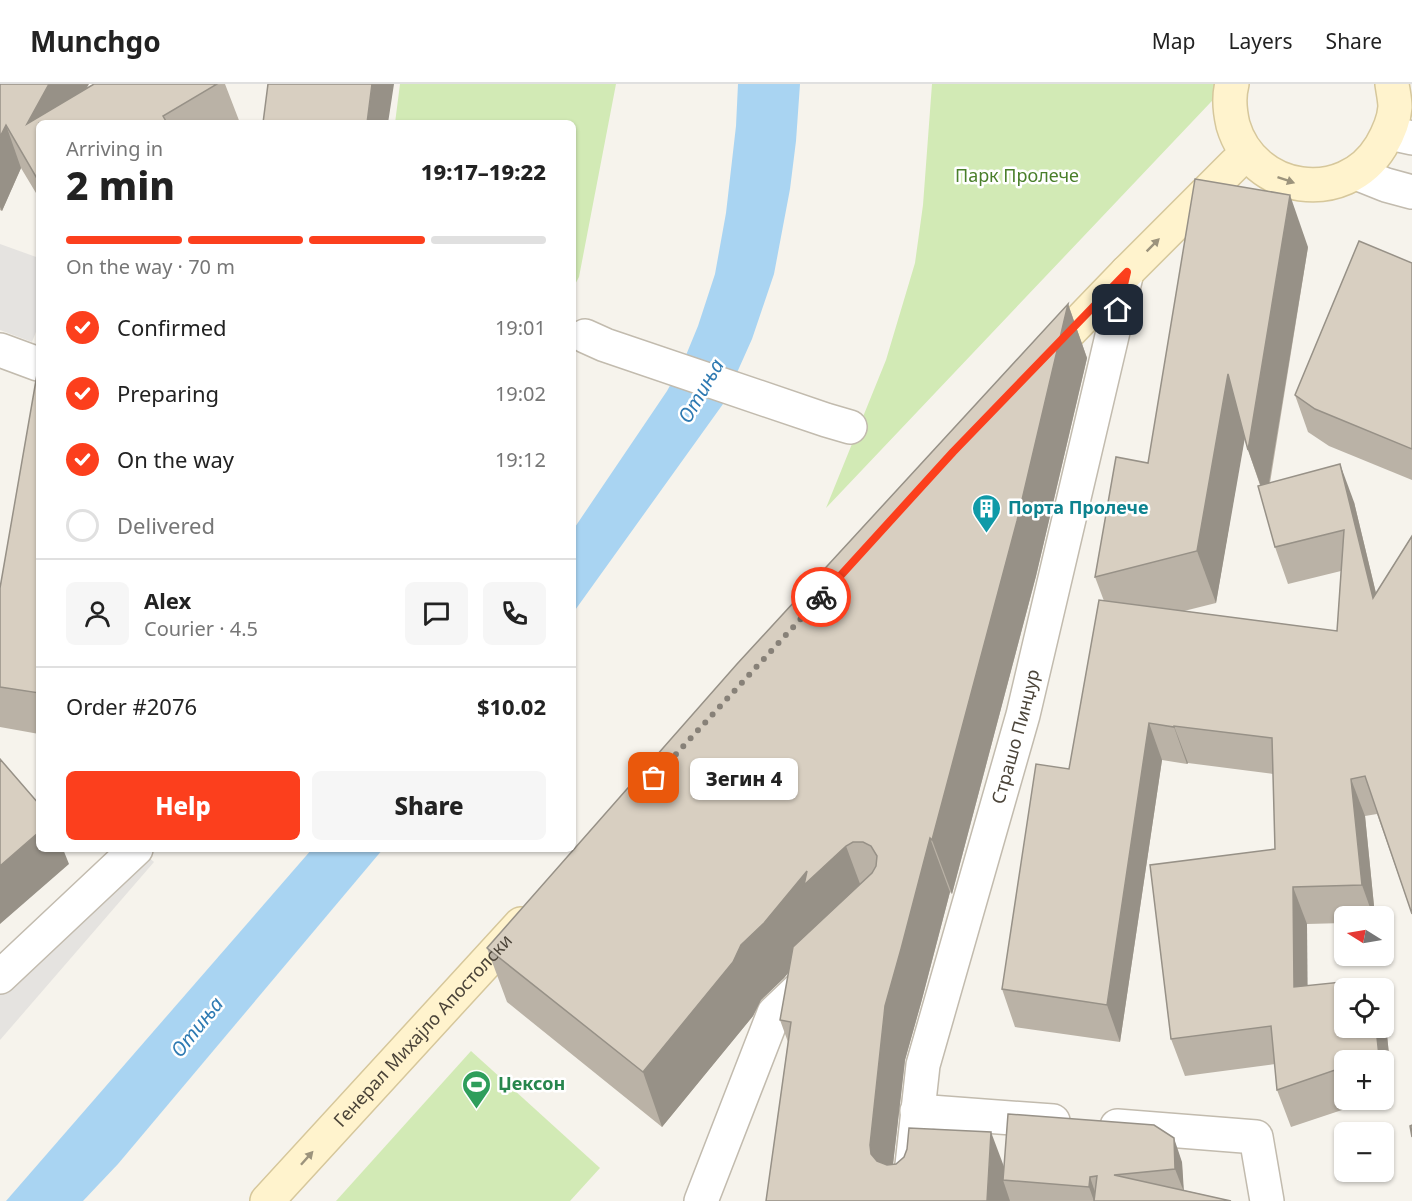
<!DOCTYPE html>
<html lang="en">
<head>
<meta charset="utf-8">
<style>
  :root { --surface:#fff; --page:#f6f6f6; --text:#222; --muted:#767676; --line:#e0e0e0; --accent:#fc3f1d }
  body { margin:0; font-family:"Noto Sans",sans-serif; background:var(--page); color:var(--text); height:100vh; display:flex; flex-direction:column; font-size:22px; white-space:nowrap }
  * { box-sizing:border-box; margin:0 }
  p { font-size:20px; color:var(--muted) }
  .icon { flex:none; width:33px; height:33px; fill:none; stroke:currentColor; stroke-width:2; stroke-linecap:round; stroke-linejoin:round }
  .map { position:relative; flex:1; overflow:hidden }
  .drawer { position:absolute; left:36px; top:36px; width:540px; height:732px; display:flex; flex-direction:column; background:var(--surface); border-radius:9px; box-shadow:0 2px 4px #0004 }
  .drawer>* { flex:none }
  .needle { width:39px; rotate:281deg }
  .controls { position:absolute; left:1334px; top:822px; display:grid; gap:12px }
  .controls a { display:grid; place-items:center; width:60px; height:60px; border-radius:9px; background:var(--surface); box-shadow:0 2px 4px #0004; font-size:30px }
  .pin { position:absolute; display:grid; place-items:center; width:51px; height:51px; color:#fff; margin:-26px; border-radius:12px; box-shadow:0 3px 9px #0006 }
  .courier { position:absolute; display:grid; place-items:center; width:60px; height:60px; margin:-30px; border:4px solid #fc3f1d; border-radius:50%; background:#fff; color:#222; box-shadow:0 2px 8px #0007 }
  .bubble { position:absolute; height:42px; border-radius:9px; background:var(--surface); box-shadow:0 2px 4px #0004; font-size:20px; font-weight:800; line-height:42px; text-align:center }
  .summary em { font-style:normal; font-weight:800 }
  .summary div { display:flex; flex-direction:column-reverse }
  .summary { display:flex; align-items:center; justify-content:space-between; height:102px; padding:0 30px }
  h1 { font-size:39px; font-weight:800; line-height:45px }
  .bar { display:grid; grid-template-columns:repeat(4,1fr); gap:9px 6px; align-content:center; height:72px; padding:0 30px }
  .bar i { height:8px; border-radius:4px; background:var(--line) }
  .bar .active { background:var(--accent) }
  .bar p { grid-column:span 4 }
  .line { display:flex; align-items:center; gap:15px; padding:0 30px; border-top:2px solid var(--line) }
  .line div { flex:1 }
  .round { display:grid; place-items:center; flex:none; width:63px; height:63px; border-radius:9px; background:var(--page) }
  ol { padding:0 30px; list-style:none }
  li { display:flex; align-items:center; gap:18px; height:66px }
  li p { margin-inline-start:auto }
  li .icon { padding:6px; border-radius:50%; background:var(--accent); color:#fff; stroke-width:4 }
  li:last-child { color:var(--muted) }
  li i { width:33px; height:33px; border:3px solid var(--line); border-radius:50% }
  .action { display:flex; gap:12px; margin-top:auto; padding:12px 30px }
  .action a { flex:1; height:69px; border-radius:9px; background:var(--accent); color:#fff; font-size:24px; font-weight:800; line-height:69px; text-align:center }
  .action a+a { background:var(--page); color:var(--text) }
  header { display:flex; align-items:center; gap:36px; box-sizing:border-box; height:84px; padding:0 30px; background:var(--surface); border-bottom:2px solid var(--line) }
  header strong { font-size:28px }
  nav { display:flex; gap:33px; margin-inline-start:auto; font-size:21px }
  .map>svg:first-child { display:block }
  .green { fill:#d2eab5 }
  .parking { fill:#e5e3e0 }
  .water { fill:#a9d4f2 }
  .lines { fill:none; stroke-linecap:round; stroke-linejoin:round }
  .street-casing { stroke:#c2bbae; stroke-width:36 }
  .secondary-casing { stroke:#d6c79b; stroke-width:36 }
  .street { stroke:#fff; stroke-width:33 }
  .secondary { stroke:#fff3cd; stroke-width:33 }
  .wall { fill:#bab2a6; fill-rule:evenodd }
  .shaded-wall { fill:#979187 }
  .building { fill:#d8cfc1; stroke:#979187; stroke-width:1.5 }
  .oneway { fill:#9c937c }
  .done { stroke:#878178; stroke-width:6; stroke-dasharray:0 10.8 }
  .route { stroke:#fc3f1d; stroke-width:8 }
  .labels { text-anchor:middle; stroke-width:5; stroke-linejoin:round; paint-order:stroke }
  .park-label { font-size:18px; fill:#4a7f2a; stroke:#fff }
  .culture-label { font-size:18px; font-weight:bold; fill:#0d838f; stroke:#fff; text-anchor:start }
  .street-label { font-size:18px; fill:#4b4439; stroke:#fff }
  .leisure-label { font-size:18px; font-weight:bold; fill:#27864d; stroke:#fff; text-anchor:start }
  .water-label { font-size:20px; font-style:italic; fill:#2e7ab2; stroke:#fff }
</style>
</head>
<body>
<header>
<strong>Munchgo</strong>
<nav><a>Map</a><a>Layers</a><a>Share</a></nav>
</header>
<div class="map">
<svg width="1412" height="1117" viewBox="0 0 1412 1117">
  <rect width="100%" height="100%" fill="#f6f3ec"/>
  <g class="green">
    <polygon points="400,0 616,0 579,193 573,204 573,39 395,39"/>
    <polygon points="932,0 1228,0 826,424 886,276 915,179 923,121"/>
    <polygon points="471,967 600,1084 570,1117 336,1117"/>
  </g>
  <g class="parking">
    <polygon points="0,160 39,174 39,240 32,258 0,246"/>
    <polygon points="140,766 154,778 0,956 0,907"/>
  </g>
  <g class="water">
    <polygon points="738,0 800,0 796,57 790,105 774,190 752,255 723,320 573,529 573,446 667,307 684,276 698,242 715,190 726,129 736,42"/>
    <polygon points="312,765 383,765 118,1080 83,1117 6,1117"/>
  </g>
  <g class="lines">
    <defs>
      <g id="street">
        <polyline points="1389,49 1412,54"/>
        <polyline points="1356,89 1386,101 1412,108"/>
        <polyline points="585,252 605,261 826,336 850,343"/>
        <polyline points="0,266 38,280"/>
        <polyline points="0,893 136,765"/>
        <polyline points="917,1027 1053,1037"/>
        <polyline points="1117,1042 1256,1053 1267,1117"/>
        <polyline points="701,1117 774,929 816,889"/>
        <path id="s1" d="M908,1117L923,981L1023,631L1127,188"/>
      </g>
      <g id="secondary">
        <path d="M1232,0C1228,14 1230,28 1233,41C1253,109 1344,123 1381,62C1388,50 1394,37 1395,23C1395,16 1393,7 1392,0"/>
        <polyline points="1045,273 1127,188 1235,80 1247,70"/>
        <path id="s2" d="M267,1117L521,840"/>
      </g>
    </defs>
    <use href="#street" class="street-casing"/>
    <use href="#secondary" class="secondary-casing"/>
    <use href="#street" class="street"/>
    <use href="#secondary" class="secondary"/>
  </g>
  <g class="wall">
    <polygon points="0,0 86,4 94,0 225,0 240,39 39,39 39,114 21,84 2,127 0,126"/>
    <path d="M1308,163L1270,399L1354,418L1376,509L1412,452V830L1377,730L1365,732L1375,832H1344V839L1307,840V902L1383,944V927L1385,932L1393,1009L1383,1012V976H1344V1016H1372L1291,1043L1277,1006L1275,980L1185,992L1171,955L1275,765L1273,690L1188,679L1187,680L1162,676L1120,958L1015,943L1002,905L1069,685L1104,517L1095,493L1148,379ZM1244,354L1260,401L1275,463L1288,500L1341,487L1337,547L1184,527L1216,519Z"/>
    <polygon points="1412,179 1412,396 1329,362 1308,348 1295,311"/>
    <polygon points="1068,220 1087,274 1036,492 952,810 950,808 921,919 905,976 893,1080 1004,1083 1182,1078 1183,1106 1231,1117 1010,1117 1010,1116 1010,1117 766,1117 788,958 780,936 789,888 784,894 761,916 753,932 662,1043 507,918 487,864"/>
    <polygon points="39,279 39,650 0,643 0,504"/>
  </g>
  <g class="shaded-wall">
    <polygon points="49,0 89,0 67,39 27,40"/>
    <polygon points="372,0 394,0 388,39 367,39"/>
    <polygon points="6,41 21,84 2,127 0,123 0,53"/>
    <polygon points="1290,111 1308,163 1266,417 1248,366"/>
    <polygon points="1068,220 1087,274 1036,492 952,810 932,756"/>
    <polygon points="1228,290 1247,342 1216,519 1197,467"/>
    <polygon points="1340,380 1354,418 1386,551 1373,514"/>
    <polygon points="1149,639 1162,676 1120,958 1107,921"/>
    <polygon points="1174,642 1188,679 1187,680 1174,643"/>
    <polygon points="1351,695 1365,732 1375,832 1373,832 1362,801"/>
    <polygon points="39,748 39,765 63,765 69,780 0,840 0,782"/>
    <polygon points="930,754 950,808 921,919 905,976 889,1115 871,1070 870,1061 885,922"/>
    <polygon points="846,762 866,816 821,848 784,894 761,916 753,932 662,1043 643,988 741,861 807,787"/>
    <polygon points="1293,803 1307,840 1308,940 1294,903"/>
    <polygon points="1383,927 1385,932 1393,1009 1383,982 1383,976 1381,976 1379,972 1376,944 1383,944"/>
    <polygon points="991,1048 1009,1096 1003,1096 1010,1117 987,1117"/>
    <polygon points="1174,1054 1182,1078 1184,1108 1175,1085"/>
    <polygon points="1090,1093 1098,1117 1094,1117 1089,1103"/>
  </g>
  <g class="building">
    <polygon points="0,0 49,0 27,40 94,0 217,0 163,32 167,39 39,39 39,98 6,41 0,53"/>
    <polygon points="268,0 372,0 367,39 263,39"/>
    <polygon points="1195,95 1290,111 1248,366 1228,290 1197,467 1095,493 1116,373 1148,379"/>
    <polygon points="1359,157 1412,179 1412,365 1315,325 1295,311"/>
    <polygon points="1068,220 1017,437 932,756 930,754 901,865 885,922 870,1061 871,1070 877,1077 887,1081 896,1080 904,1073 907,1065 909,1044 991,1048 987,1117 766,1117 791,938 780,936 793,863 872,789 876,782 877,772 871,762 863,758 853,758 846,762 804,801 807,787 764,839 741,861 733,878 643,988 487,864 737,580"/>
    <polygon points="39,279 39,609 0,603 0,504"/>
    <polygon points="1340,380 1373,514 1412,452 1412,830 1365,692 1351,695 1362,801 1293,803 1294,903 1371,895 1372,904 1344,904 1344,944 1376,944 1379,972 1364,976 1344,976 1344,983 1277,1006 1271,942 1171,955 1150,781 1275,765 1272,654 1174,642 1174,643 1149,639 1107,921 1002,905 1036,680 1069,685 1099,516 1337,547 1344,446 1275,463 1258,402"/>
    <polygon points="0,675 39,720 39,748 0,782"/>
    <polygon points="1008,1030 1154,1041 1174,1054 1175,1085 1114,1091 1231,1117 1094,1117 1097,1092 1090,1093 1089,1103 1003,1096"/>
    <polygon points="1412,1041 1412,1053 1410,1042"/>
  </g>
  <defs><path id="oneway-solid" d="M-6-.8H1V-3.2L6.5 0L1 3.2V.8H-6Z" transform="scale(1.5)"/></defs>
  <g class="oneway">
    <use href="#oneway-solid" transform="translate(1286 96) rotate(19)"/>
    <use href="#oneway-solid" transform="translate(1153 161) rotate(-45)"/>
    <use href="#oneway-solid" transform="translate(307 1074) rotate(-48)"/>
  </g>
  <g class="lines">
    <polyline class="done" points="654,694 821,513"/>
    <polyline class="route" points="821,513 953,368 1127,188 1118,226"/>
  </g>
  <defs>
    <symbol id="building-pin" viewBox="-11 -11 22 30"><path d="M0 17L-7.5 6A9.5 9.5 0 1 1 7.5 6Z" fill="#0f9aa8" stroke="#fff"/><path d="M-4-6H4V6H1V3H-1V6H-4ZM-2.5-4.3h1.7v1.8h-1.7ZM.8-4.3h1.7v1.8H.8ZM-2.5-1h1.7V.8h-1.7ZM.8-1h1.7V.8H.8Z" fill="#fff"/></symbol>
    <symbol id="stadium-pin" viewBox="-11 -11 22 30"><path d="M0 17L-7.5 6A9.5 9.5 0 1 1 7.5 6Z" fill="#2e9e5b" stroke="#fff"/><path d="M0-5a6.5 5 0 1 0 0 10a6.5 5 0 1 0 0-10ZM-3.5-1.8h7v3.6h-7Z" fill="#fff"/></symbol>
  </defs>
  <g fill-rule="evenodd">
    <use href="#building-pin" x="970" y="408" width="33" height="45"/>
    <use href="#stadium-pin" x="460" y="984" width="33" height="45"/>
  </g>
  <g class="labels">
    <g class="park-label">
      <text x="1017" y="98">Парк Пролече</text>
    </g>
    <g class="culture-label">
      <text x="1008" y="430">Порта Пролече</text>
    </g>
    <g class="street-label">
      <text dy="6" stroke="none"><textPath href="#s1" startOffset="478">Страшо Пинџур</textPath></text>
      <text dy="6" stroke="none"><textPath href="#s2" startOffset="231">Генерал Михајло Апостолски</textPath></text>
    </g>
    <g class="leisure-label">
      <text x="498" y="1006">Џексон</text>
    </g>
    <g class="water-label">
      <text transform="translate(701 307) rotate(-60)" y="7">Отиња</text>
      <text transform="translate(197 943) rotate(-51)" y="7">Отиња</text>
    </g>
  </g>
</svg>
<div class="controls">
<a><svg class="needle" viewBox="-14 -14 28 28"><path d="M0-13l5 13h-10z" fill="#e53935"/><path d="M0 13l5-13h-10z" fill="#767676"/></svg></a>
<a><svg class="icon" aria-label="locate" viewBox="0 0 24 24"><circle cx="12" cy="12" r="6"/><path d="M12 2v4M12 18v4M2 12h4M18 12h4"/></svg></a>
<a>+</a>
<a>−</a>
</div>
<div class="pin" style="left:654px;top:694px;background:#ea580c"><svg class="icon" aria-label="bag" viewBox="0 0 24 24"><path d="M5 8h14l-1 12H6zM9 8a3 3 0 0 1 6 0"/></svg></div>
<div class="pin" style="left:1118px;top:226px;background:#1f2937"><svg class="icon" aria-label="home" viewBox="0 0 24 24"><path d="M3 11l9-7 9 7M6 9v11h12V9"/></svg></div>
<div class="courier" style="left:821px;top:513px"><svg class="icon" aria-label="bike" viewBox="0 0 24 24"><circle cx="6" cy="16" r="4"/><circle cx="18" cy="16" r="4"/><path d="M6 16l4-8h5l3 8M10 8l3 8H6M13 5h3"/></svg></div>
<div class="bubble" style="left:690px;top:674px;width:108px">Зегин 4</div>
<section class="drawer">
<div class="summary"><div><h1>2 min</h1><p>Arriving in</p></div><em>19:17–19:22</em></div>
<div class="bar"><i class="active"></i><i class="active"></i><i class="active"></i><i></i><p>On the way · 70 m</p></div>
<ol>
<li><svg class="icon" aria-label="check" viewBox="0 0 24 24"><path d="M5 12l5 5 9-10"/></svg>Confirmed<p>19:01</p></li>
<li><svg class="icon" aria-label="check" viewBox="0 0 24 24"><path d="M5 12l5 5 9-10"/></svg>Preparing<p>19:02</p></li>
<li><svg class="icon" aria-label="check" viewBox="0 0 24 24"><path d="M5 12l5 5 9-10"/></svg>On the way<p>19:12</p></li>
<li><i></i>Delivered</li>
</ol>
<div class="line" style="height:108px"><a class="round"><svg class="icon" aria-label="person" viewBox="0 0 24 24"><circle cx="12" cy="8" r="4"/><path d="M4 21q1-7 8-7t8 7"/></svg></a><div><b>Alex</b><p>Courier · 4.5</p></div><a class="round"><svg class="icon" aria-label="chat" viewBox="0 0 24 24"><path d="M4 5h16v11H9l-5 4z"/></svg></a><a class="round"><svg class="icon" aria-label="phone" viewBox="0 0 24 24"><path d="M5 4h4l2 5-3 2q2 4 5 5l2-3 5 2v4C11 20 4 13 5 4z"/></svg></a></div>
<div class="line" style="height:78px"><div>Order #2076</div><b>$10.02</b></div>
<div class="action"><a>Help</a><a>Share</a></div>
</section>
</div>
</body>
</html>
